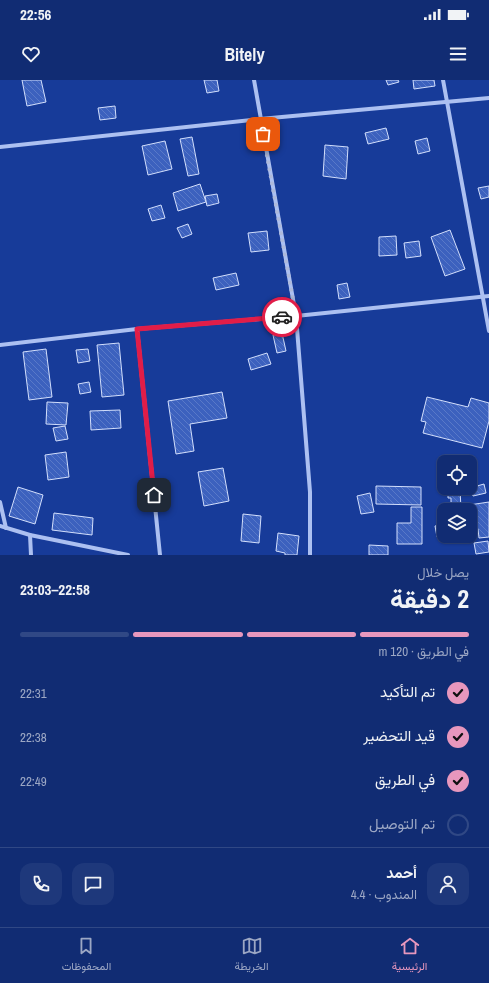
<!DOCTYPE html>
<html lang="ar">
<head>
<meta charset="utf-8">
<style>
  :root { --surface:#112c73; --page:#1e387b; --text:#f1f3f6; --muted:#9ca7c4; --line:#304885; --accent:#e797bd }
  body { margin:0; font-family:"Archivo Narrow",Vazirmatn,sans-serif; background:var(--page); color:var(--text); direction:rtl; height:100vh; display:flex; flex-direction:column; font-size:15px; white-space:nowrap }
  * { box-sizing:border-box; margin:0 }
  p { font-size:13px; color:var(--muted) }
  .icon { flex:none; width:22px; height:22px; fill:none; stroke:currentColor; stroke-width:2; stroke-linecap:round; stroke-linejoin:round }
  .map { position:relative; height:475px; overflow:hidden; direction:ltr }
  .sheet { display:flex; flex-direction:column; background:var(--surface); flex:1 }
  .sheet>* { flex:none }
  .tools { position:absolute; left:437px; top:375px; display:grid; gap:8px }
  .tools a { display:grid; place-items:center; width:40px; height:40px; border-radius:8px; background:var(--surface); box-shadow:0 1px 3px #0004,0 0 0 1px var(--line); font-size:20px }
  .pin { position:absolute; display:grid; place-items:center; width:34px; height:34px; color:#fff; margin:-17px; border-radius:8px; box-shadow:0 2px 6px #0006 }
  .courier { position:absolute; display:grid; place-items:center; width:40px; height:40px; margin:-20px; border:3px solid #e11d48; border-radius:50%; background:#fff; color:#222; box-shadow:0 1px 5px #0007 }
  .head em { font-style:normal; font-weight:700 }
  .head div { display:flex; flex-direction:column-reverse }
  .head { display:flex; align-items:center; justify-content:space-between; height:68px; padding:0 20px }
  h1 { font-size:26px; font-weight:700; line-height:30px }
  .bar { display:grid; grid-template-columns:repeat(4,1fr); gap:6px 4px; align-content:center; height:48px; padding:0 20px }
  .bar i { height:5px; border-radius:3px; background:var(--line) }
  .bar .on { background:var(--accent) }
  .bar p { grid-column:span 4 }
  .line { display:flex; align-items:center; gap:10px; padding:0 20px; border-top:1px solid var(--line) }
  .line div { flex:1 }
  .round { display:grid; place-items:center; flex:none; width:42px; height:42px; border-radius:12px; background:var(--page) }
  ol { padding:0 20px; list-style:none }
  li { display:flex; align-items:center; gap:12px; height:44px }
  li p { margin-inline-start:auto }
  li .icon { padding:4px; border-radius:50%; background:var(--accent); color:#111; stroke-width:4 }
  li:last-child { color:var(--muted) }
  li i { width:22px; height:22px; border:2px solid var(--line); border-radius:50% }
  .status { display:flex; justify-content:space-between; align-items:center; height:28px; padding:0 20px; background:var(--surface); direction:ltr }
  .status svg { height:11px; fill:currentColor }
  header { display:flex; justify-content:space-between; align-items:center; height:52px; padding:0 20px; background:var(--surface); font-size:18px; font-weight:700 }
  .menu { display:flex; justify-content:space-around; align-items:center; height:56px; border-top:1px solid var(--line); background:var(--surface); font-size:11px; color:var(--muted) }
  .menu a { display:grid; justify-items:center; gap:2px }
  .menu .on { color:var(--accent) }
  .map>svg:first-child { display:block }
  .building { fill:url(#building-back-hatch); stroke:#d3dffc }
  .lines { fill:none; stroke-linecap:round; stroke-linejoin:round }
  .minor { stroke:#acc0f1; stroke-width:4 }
  .done { stroke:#aebadb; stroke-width:4; stroke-dasharray:0 7.2 }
  .route { stroke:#e11d48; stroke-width:5 }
</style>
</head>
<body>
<div class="status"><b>22:56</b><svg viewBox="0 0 49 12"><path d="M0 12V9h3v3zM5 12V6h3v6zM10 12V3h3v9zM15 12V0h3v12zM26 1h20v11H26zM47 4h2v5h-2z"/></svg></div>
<header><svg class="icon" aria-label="menu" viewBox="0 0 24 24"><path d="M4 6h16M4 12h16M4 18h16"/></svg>Bitely<svg class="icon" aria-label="heart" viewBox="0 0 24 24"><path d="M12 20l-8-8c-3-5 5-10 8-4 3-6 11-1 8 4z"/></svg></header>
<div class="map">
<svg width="489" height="475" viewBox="0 0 489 475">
  <defs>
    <pattern id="building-back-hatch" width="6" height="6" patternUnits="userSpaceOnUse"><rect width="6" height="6" fill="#3c61be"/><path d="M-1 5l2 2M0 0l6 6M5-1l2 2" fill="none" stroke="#5979c8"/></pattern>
  </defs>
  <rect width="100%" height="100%" fill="#173b99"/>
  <g class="building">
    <polygon points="22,0 41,0 46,22 27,26"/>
    <polygon points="204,0 217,0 219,11 207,13"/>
    <polygon points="386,0 398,0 399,2 388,5"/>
    <polygon points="413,0 434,0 435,6 414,9"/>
    <polygon points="115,26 116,38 100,40 98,28"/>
    <polygon points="386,48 389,59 368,64 365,53"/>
    <polygon points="192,57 199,94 188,96 180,59"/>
    <polygon points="427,58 430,71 418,74 415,61"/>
    <polygon points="165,61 172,89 148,95 142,66"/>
    <polygon points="325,65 348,67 346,99 323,96"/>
    <polygon points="200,104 206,122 178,131 173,113"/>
    <polygon points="489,106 489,117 481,119 478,108"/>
    <polygon points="217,114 219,123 207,126 205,116"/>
    <polygon points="161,125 165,138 152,141 148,129"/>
    <polygon points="188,144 192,154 182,158 177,148"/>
    <polygon points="450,150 465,189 445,196 431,157"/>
    <polygon points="267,151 269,170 251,172 248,153"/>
    <polygon points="396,156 397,175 379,176 379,157"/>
    <polygon points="419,161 421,176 406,178 404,163"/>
    <polygon points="236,193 239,205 216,210 213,198"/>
    <polygon points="347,203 350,217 339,219 337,205"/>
    <polygon points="282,253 286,271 277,273 273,255"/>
    <polygon points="119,263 124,315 102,317 97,265"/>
    <polygon points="46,269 52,317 29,320 23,272"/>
    <polygon points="88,269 90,281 78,283 76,270"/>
    <polygon points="267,273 271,284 251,290 248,279"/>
    <polygon points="89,302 91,312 80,314 78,304"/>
    <polygon points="222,312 227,338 190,344 194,371 176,374 168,321"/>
    <polygon points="427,317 468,327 471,318 489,323 489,341 482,368 423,353 426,342 421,341"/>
    <polygon points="47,322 68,323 66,345 46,344"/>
    <polygon points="120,330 121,348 91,350 90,331"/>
    <polygon points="65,346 68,359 56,361 53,348"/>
    <polygon points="66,372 69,397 48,400 45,375"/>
    <polygon points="223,388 229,421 204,426 198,392"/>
    <polygon points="484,404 486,413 473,416 470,408"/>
    <polygon points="376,406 421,407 421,425 376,424"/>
    <polygon points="18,407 43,415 35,444 9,436"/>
    <polygon points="448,408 460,408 461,430 451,430 451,418 448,418"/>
    <polygon points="370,413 374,432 361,434 357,416"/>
    <polygon points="489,422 489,457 479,458 478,449 470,451 471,437 469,425"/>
    <polygon points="411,427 422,427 422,464 397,464 397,443 411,443"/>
    <polygon points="54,433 93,438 92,455 52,450"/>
    <polygon points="243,434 261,436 259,463 241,461"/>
    <polygon points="444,444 444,455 437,457 435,446"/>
    <polygon points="278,453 299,456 297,475 285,475 285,473 276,471"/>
    <polygon points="488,461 489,472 476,474 474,463"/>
    <polygon points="369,465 388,466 388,475 369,475"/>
  </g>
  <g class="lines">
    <g class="minor">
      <polyline points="254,0 296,236 310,412 310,475"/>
      <polyline points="443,0 489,251"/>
      <polyline points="0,67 260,39 489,18"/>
      <polyline points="137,249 160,475"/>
      <polyline points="0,265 137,249 296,236 489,216"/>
      <polyline points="0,422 6,448"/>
      <polyline points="0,446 30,455 128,475"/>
      <polyline points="30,455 31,475"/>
    </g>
  </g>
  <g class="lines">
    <polyline class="done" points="263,54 296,236 282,237"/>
    <polyline class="route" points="154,415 137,249 282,237"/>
  </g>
</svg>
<div class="tools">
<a><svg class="icon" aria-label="locate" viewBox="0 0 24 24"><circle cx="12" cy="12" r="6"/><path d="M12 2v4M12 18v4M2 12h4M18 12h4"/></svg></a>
<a><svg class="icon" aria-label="layers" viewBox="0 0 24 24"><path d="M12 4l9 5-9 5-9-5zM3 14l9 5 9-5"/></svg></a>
</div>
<div class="pin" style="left:263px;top:54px;background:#ea580c"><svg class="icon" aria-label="bag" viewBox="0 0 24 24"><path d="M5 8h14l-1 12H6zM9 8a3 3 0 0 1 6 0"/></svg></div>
<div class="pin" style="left:154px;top:415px;background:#1f2937"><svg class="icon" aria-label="home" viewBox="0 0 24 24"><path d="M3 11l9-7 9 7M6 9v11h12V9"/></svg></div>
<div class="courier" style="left:282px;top:237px"><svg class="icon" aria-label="car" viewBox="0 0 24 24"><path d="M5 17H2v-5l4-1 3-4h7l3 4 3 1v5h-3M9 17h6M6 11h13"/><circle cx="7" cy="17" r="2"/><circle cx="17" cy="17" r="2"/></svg></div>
</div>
<section class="sheet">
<div class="head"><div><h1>2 دقيقة</h1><p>يصل خلال</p></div><em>22:58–23:03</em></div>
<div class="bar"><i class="on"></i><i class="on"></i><i class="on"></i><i></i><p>في الطريق · 120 m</p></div>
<ol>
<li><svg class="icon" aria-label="check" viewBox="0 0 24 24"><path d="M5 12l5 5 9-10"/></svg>تم التأكيد<p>22:31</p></li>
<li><svg class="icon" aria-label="check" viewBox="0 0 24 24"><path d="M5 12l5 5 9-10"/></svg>قيد التحضير<p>22:38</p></li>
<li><svg class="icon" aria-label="check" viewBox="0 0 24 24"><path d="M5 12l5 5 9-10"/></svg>في الطريق<p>22:49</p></li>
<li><i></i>تم التوصيل</li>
</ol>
<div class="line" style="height:72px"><a class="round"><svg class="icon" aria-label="person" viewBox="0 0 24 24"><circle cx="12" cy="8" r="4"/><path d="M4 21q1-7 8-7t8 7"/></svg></a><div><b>أحمد</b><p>المندوب · 4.4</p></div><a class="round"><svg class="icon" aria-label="chat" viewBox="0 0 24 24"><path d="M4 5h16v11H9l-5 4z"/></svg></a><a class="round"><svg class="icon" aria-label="phone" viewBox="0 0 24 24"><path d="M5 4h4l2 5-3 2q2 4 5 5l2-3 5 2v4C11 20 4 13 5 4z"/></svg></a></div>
</section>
<nav class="menu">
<a class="on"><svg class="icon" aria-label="home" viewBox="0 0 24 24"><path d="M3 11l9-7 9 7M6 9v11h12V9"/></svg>الرئيسية</a>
<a><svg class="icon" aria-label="map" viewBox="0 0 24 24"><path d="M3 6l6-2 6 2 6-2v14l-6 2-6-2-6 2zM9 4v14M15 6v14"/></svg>الخريطة</a>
<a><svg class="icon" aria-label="saved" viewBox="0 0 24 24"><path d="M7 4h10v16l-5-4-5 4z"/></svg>المحفوظات</a>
</nav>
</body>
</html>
